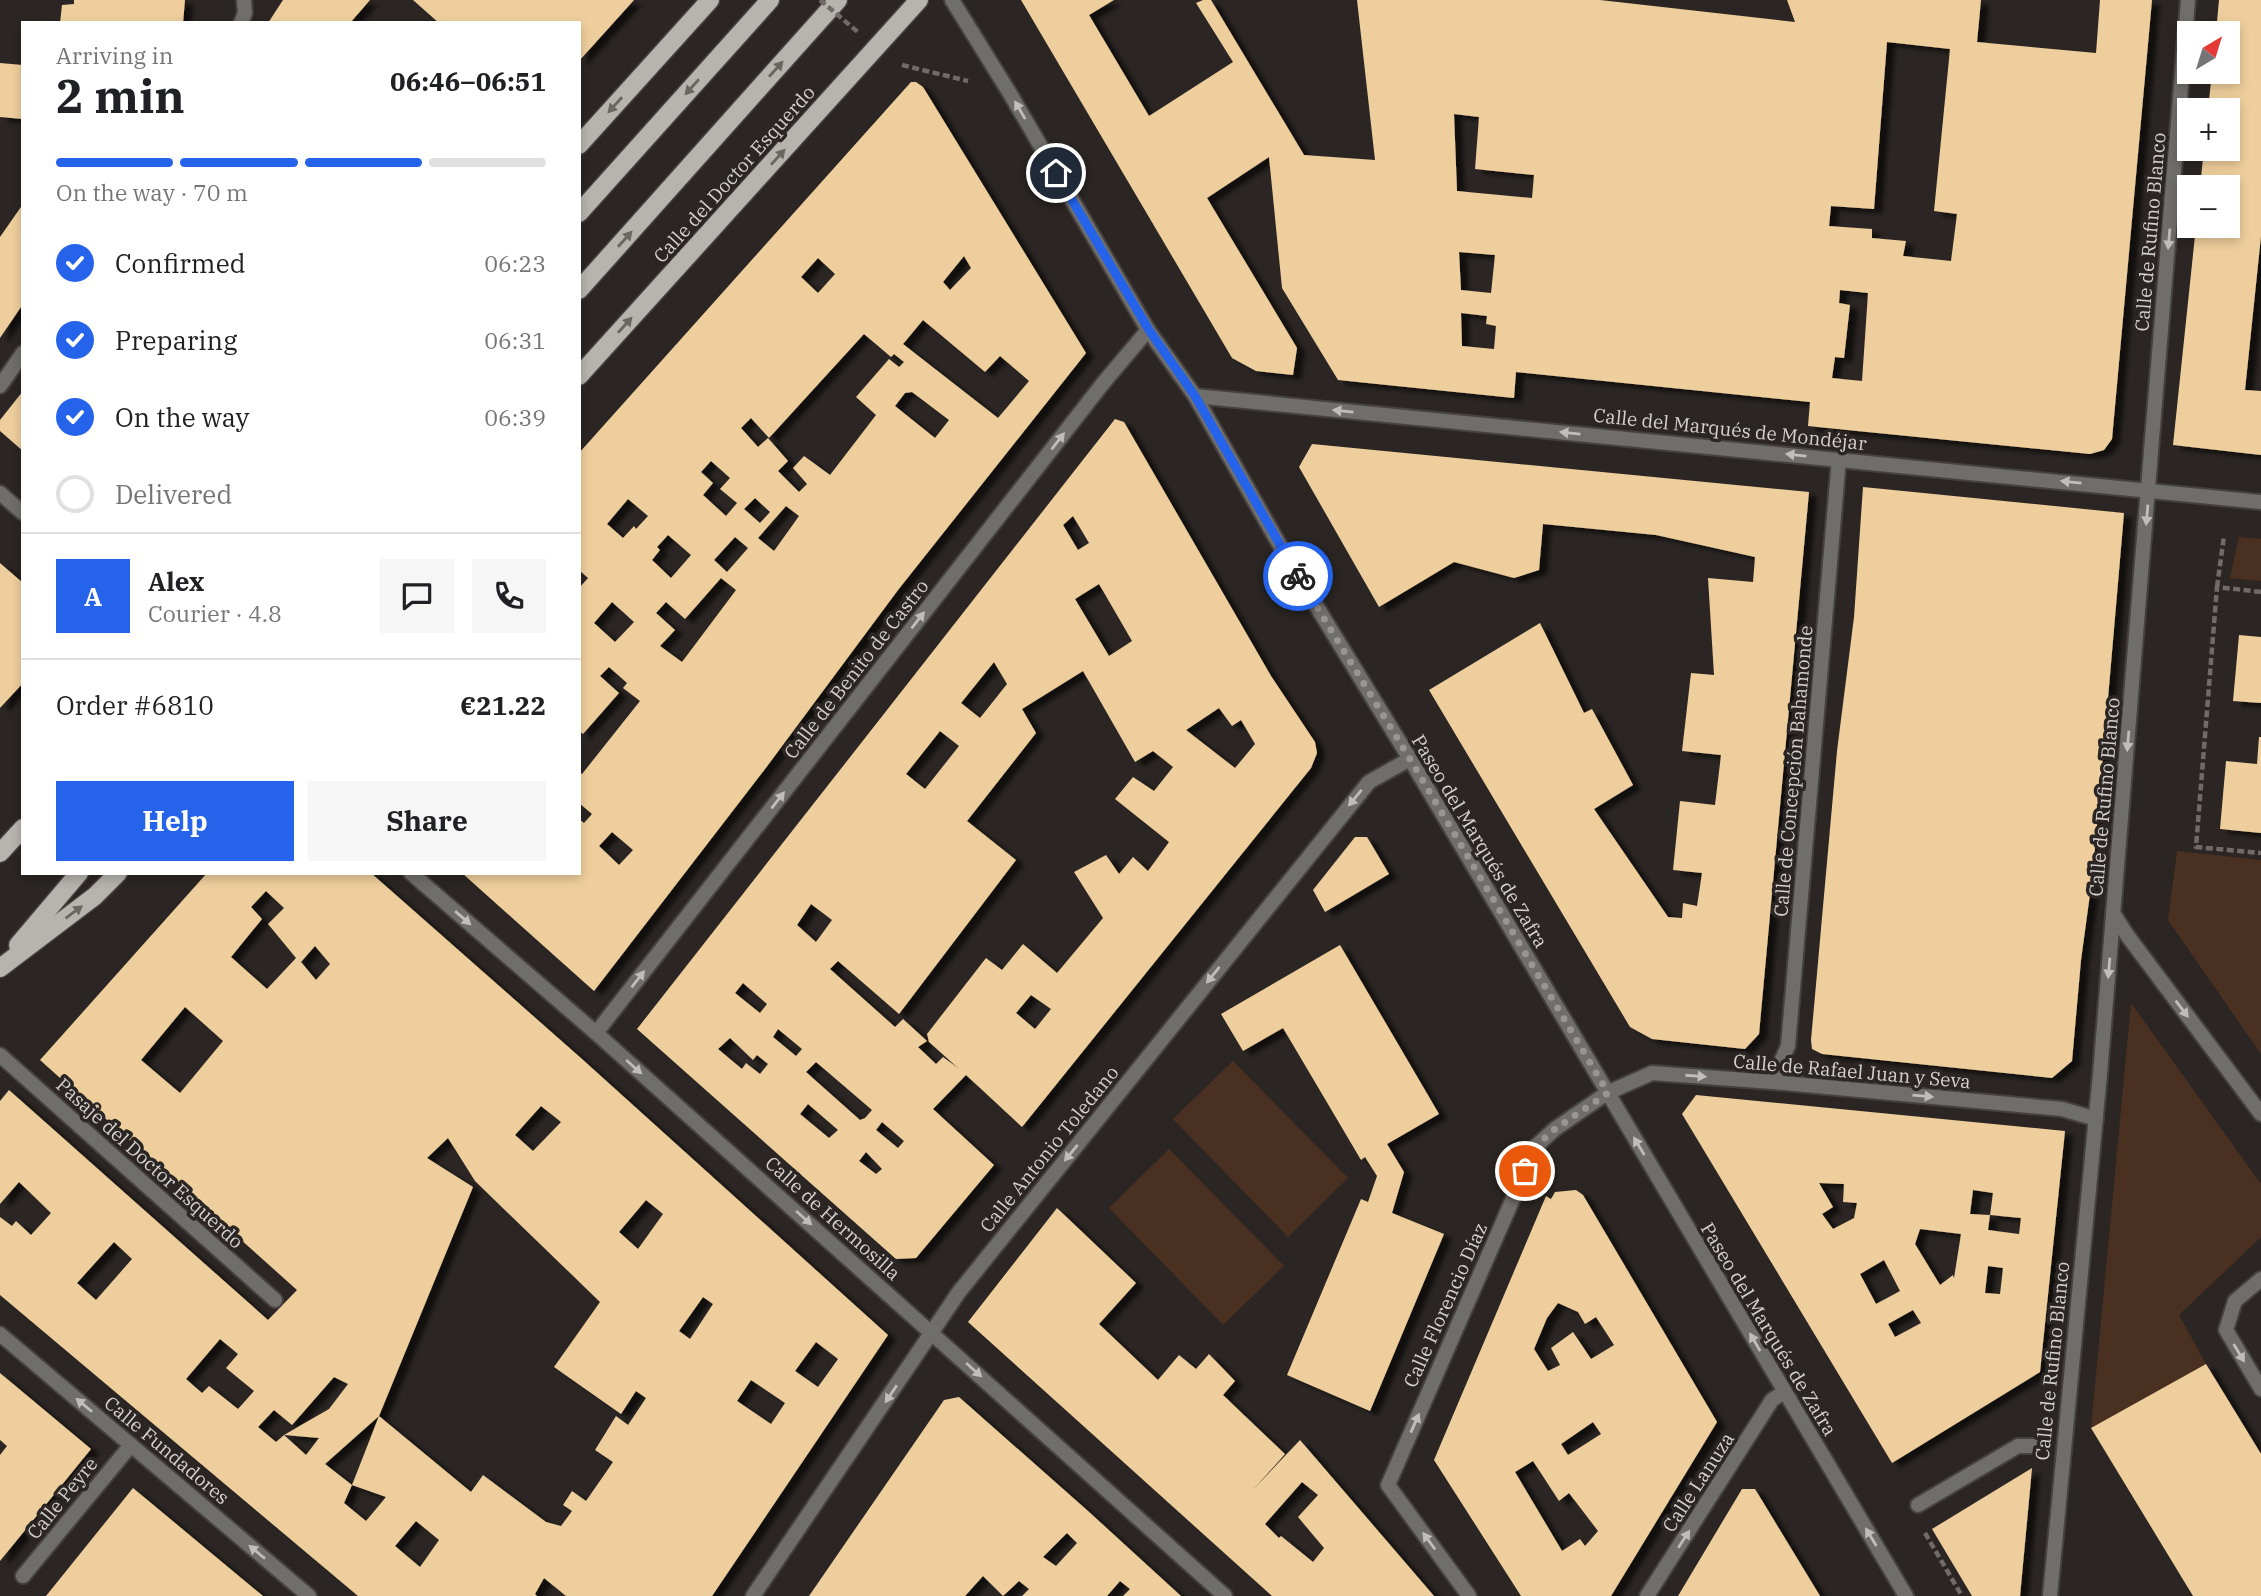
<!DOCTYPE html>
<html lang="en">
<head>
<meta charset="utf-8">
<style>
  :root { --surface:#fff; --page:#f6f6f6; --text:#202124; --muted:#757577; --line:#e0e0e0; --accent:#2563eb }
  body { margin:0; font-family:"IBM Plex Serif",serif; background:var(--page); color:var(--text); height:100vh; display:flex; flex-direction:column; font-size:26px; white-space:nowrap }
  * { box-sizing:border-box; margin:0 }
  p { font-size:23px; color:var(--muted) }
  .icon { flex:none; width:38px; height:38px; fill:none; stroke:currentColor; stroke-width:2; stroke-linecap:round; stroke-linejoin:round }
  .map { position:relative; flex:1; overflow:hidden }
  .panel { position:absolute; left:21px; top:21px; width:560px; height:854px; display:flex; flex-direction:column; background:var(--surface); border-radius:0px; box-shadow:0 4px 10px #0003 }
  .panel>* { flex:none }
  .needle { width:46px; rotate:38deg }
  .fabs { position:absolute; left:2177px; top:21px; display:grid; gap:14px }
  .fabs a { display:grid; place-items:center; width:63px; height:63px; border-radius:0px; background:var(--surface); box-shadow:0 4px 10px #0003; font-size:35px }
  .pin { position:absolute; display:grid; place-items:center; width:60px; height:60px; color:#fff; margin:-30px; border:4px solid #fff; border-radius:50%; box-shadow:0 2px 7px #0007 }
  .courier { position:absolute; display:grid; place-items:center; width:70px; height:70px; margin:-35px; border:5px solid #2563eb; border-radius:50%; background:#fff; color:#222; box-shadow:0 2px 9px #0007 }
  .overview em { font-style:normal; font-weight:700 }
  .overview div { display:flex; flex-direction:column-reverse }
  .overview { display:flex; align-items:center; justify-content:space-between; height:119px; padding:0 35px }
  h1 { font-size:46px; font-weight:700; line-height:52px }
  .bar { display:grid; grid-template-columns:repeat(4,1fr); gap:10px 7px; align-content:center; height:84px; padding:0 35px }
  .bar i { height:9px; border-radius:5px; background:var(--line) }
  .bar .selected { background:var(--accent) }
  .bar p { grid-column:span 4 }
  .line { display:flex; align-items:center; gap:18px; padding:0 35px; border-top:2px solid var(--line) }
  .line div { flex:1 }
  .round { display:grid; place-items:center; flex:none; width:74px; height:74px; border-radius:0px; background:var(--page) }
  ol { padding:0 35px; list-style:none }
  li { display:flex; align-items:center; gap:21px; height:77px }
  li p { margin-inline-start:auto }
  li .icon { padding:7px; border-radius:50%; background:var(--accent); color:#fff; stroke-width:4 }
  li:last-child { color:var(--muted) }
  li i { width:38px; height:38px; border:4px solid var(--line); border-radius:50% }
  .primary-button { display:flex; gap:14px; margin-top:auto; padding:14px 35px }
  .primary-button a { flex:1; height:80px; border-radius:0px; background:var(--accent); color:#fff; font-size:28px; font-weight:700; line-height:80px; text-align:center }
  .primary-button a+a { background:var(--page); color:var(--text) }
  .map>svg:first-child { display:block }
  .green { fill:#4a3020 }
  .building { fill:#eece9c; fill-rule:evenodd; filter:url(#shadow) }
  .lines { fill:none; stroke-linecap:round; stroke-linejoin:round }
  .street-casing { stroke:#46413f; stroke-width:18 }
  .primary-casing { stroke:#46413f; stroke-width:21 }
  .path { stroke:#706b69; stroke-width:4.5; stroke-dasharray:7 3.5; stroke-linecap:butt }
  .street { stroke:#6f6e6b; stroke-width:14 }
  .primary { stroke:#b7b4af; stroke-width:18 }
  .path-bridge { stroke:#706b69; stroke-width:4.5; stroke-dasharray:7 3.5; stroke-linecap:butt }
  .oneway { fill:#6a6662 }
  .oneway2 { fill:#c0bdbb }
  .done { stroke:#999593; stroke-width:7; stroke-dasharray:0 12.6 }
  .route { stroke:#2563eb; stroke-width:9 }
  .labels { text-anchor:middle; stroke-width:7; stroke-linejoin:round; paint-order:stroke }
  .street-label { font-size:19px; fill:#d4d1cf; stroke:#2b2623 }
</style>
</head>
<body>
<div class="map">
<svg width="2261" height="1596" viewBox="0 0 2261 1596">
  <defs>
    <filter id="shadow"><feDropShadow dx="8" dy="4.5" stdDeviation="2" flood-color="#0009"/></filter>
  </defs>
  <rect width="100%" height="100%" fill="#2b2623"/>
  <g class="green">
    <polygon points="2239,537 2261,539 2261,581 2230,578"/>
    <polygon points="2177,851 2261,860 2261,1054 2168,920"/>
    <polygon points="2131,1003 2261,1184 2261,1237 2179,1315 2206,1364 2091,1428"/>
    <polygon points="1233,1061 1348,1178 1288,1237 1173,1119"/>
    <polygon points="1169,1149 1284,1266 1223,1325 1109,1208"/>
  </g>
  <g class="building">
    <polygon points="74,0 185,0 183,23 60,23 62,5 74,4"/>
    <polygon points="283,0 370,0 350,23 268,23"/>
    <polygon points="413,0 634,0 579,61 579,23 439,23"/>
    <path d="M1021,0H1114L1089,15L1149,116L1233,62L1196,3L1203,0H1211L1304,155L1375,160L1357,0H1600L1795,22L1787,0H1981L1977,42L2096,53L2100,0H2152L2112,439L2104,450L2090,454L1857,431L1808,426L1810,402L1516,372L1514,398L1338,380L1282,288L1269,157L1207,198L1297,348L1293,375L1256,371L1232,358ZM1887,42L1950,49L1934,211L1957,214L1951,261L1903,256L1906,241L1872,238V229L1829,226L1831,206L1874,209ZM1454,114L1479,117L1475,169L1534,175L1532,198L1457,191ZM1459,252L1495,255L1491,293L1461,290ZM1840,290L1868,293L1862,381L1832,378L1835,357L1844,358L1850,305L1839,303ZM1461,313L1487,316L1486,324L1496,326L1494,349L1462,346Z"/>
    <polygon points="2219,0 2261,0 2261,236 2245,390 2261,391 2261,455 2173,445 2196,226 2228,226 2228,187 2200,187 2204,149 2228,149 2228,110 2208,110 2212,72 2228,72 2228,33 2216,33"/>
    <polygon points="0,63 23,65 23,119 0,117"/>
    <path d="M911,82H916L923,87L1086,353L898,590L765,769L594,991L462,873H579V819L584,823L592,814L579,803V772L582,774L640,701L623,688L627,683L609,667L600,676L619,693L583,734L579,731V588L588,578L579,570V453ZM964,256L971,268L950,290L943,282ZM818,258L835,274L818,293L801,277ZM923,320L985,372L1000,356L1029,381L998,418L903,344ZM864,334L891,357L894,354L904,362L899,367L889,359L856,397L876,415L830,475L804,456L793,468L807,484L799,492L778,471L788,461L768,438L758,447L741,428L751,418L769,438ZM912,392L949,420L935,438L895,406L905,393ZM711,461L730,478L720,489L737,503L726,516L703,495L713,483L701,472ZM755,498L770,512L760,523L744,509ZM628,499L648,516L636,529L634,526L623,538L607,524ZM786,506L799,516L774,551L758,538ZM668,535L691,555L671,578L652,560L660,550L657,547ZM735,537L748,548L727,572L714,560ZM721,578L736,590L682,662L660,646L675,630L656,613L666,602L685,619ZM612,602L634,622L615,642L594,623ZM612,832L633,850L619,865L599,846Z"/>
    <polygon points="23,204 23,304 0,338 0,237"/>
    <polygon points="23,391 23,451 0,431 0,420"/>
    <path d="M1115,419L1124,422L1271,676L1315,742L1317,753L1311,768L1022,1127L966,1075L933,1109L994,1165L916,1258L896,1259L637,1029ZM1073,516L1089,543L1078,550L1063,525ZM1099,584L1132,641L1109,656L1075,599ZM994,662L1007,684L980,718L961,703ZM1083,671L1135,762L1153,751L1173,767L1154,791L1133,777L1115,799L1169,842L1148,871L1133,857L1119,874L1106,855L1074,872L1103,918L1057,973L1023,944L1002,970L986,958L927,1034L929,1042L958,1068L943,1057L936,1064L918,1047L927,1041L903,1019L895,1027L830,969L838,961L899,1014L1016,860L967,821L1036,733L1022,709ZM1219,708L1232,726L1241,720L1255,744L1235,768L1186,730ZM940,731L959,746L925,789L906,774ZM811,904L832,920L816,942L797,925ZM743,983L767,1004L760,1013L735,993ZM1031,995L1051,1009L1035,1029L1016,1013ZM778,1029L802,1049L796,1056L773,1037ZM730,1038L753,1060L757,1055L768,1064L760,1074L746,1063L742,1069L718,1049ZM816,1062L872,1110L865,1118L860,1120L806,1072ZM808,1104L838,1130L829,1138L800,1114ZM882,1122L904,1141L898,1148L876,1130ZM866,1152L882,1169L876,1174L859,1161Z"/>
    <polygon points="1312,444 1809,492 1759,1034 1745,1049 1652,1039 1630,1027 1429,690 1540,623 1584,713 1592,709 1633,785 1594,809 1668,917 1682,918 1683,903 1697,906 1702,873 1673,870 1680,801 1715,805 1721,755 1682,751 1691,673 1714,675 1708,578 1753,582 1755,557 1656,535 1543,524 1539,570 1514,578 1454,562 1379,607 1299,467"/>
    <polygon points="1863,487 2124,513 2093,872 2081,960 2072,1061 2052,1078 1822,1054 1812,1049 1811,1040 1837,751 1854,617"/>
    <polygon points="0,563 23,583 23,683 0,708"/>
    <polygon points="2239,635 2261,637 2261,703 2233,701"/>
    <polygon points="2259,737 2261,737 2261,833 2220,829 2226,761 2257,764"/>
    <polygon points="1355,837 1367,837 1389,874 1325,912 1313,890"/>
    <path d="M207,873H371L582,1059L888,1335L712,1596H566L544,1578L535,1594L537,1596H358L0,1295V1217L12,1226L16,1221L31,1235L51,1213L19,1182L0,1204V1101L9,1090L268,1320L297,1290L40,1060ZM266,891L284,908L268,924L296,958L267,989L231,957L262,919L251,907ZM315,946L330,964L316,980L301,962ZM185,1007L223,1041L180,1093L141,1060ZM541,1106L561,1122L533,1151L515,1135ZM448,1138L475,1181L600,1302L554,1367L621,1414L636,1391L646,1398L628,1425L616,1416L595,1450L613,1462L586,1501L572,1491L563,1505L572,1511L561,1526L546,1522L483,1475L471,1492L379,1416L352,1485L325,1464L379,1416L473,1187L427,1158ZM646,1200L663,1214L638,1249L619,1232ZM114,1242L132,1259L96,1300L77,1283ZM703,1297L713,1304L690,1339L679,1331ZM220,1339L238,1354L226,1368L254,1391L238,1409L209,1386L202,1393L186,1379ZM816,1342L838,1359L818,1387L795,1371ZM334,1377L348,1384L329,1409L284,1435L276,1442L258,1427L274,1410L292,1425ZM751,1380L785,1403L771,1424L737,1401ZM284,1435L319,1438L306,1455ZM352,1485L386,1497L366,1521L344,1503ZM416,1521L439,1540L420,1567L395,1546Z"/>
    <polygon points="1340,945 1439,1114 1387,1144 1404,1172 1392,1213 1444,1234 1370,1411 1287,1375 1361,1199 1368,1202 1377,1176 1365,1157 1361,1160 1283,1028 1243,1051 1221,1014"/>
    <path d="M1696,1095L2065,1131L2040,1372L1892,1463L1682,1114ZM1819,1183L1844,1184L1843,1202L1857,1203L1854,1218L1833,1229L1822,1214L1833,1207ZM1973,1190L1993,1193L1990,1215L2021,1218L2019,1234L1988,1230L1990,1215L1970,1214ZM1920,1229L1961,1234L1954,1278L1953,1275L1940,1285L1915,1244ZM1884,1260L1900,1291L1876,1304L1860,1274ZM1988,1266L2003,1268L2000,1294L1985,1293ZM1913,1310L1921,1323L1895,1337L1888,1324Z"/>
    <path d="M1576,1190L1583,1195L1717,1422L1611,1596H1521L1434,1460L1546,1196L1551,1199L1555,1192ZM1558,1303L1578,1312L1585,1324L1596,1317L1614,1345L1591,1359L1573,1332L1551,1348L1560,1365L1548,1371L1534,1349L1547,1318ZM1593,1422L1601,1434L1568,1455L1561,1444ZM1533,1461L1559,1501L1569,1493L1598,1531L1585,1546L1580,1539L1562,1551L1515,1472Z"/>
    <path d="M1057,1208L1136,1283L1099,1324L1158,1380L1179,1355L1196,1369L1209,1354L1235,1381L1223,1395L1285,1454L1252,1491L1300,1440L1434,1596H1272L968,1322ZM1302,1482L1318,1495L1298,1517L1324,1548L1313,1562L1281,1536L1279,1538L1265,1524Z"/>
    <polygon points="2206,1364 2261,1454 2261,1596 2193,1596 2091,1428"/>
    <polygon points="0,1373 91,1449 0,1561 0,1455 7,1446 0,1440"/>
    <path d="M959,1397L1088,1511L1181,1596H1123L1130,1589L1120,1581L1107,1596H1022L1029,1589L1019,1581L1003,1596L983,1576L965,1596H809L944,1400ZM1067,1533L1077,1543L1056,1566L1043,1557Z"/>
    <polygon points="2032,1468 2020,1596 1972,1596 1932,1529"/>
    <polygon points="133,1488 246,1582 263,1596 46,1596"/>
    <polygon points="1742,1489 1755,1489 1820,1596 1678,1596"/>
  </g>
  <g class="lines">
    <defs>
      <g id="street">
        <polyline points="952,0 1009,92 1148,330 1195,396 1287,558 1410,759 1906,1596"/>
        <polyline points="241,23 245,13 244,0"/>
        <polyline points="0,386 23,353"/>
        <polyline points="1195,396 2261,502"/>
        <polyline points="0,493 23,513"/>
        <polyline points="411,873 596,1033 1225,1596"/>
        <polyline points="2113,913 2127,935 2261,1114"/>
        <polyline points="596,1033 1104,382 1148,330"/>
        <polyline points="0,1055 275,1300"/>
        <polyline points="1772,1082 1788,1046 1839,459"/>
        <polyline points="2261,1279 2235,1301 2226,1330 2261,1389"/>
        <polyline points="0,1334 309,1596"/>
        <polyline points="1918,1505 2018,1446 2034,1446"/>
        <polyline points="23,1576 131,1445"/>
        <polyline points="753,1596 959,1292 1369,782 1410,759"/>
        <polyline points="1469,1596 1388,1485 1536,1146 1555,1129 1607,1093 1652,1073 1772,1082 2062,1109 2096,1119"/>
        <polyline points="1647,1596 1772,1400 1784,1392"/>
        <polyline points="2050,1596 2100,1074 2188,0"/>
      </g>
      <g id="primary">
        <polyline points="579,145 710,0"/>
        <polyline points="579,213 770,0"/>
        <polyline points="579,290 838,0"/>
        <polyline points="579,376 919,0"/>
        <polyline points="0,853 23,828"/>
        <polyline points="18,945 79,873"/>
        <polyline points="0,968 95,896 118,873"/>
      </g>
    </defs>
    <use href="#street" class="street-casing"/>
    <use href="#primary" class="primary-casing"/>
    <g class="path">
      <polyline points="902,65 968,81"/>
      <polyline points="2217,587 2224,536"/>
      <polyline points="2261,592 2217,587 2196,847 2261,853"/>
      <polyline points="1925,1533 1962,1596"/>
    </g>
    <use href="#street" class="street"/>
    <use href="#primary" class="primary"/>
    <polyline class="path-bridge" points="820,0 859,33"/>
  </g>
  <defs><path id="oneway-solid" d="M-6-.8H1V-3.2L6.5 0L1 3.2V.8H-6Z" transform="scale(1.75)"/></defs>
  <g class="oneway">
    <use href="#oneway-solid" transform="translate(776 69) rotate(-48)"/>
    <use href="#oneway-solid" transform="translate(692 87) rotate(132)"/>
    <use href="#oneway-solid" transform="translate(615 105) rotate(132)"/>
    <use href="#oneway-solid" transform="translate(778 157) rotate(-48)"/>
    <use href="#oneway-solid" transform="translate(625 239) rotate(-48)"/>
    <use href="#oneway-solid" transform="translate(625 325) rotate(-48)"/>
    <use href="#oneway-solid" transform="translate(74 912) rotate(-37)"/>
  </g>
  <g class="oneway2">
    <use href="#oneway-solid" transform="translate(1020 110) rotate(-120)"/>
    <use href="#oneway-solid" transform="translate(2169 239) rotate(95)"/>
    <use href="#oneway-solid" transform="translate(1343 411) rotate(-174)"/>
    <use href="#oneway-solid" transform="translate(1570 433) rotate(-174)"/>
    <use href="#oneway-solid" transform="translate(1058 441) rotate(-52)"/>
    <use href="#oneway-solid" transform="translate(1796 455) rotate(-174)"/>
    <use href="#oneway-solid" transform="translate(2071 482) rotate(-174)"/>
    <use href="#oneway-solid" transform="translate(2147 515) rotate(95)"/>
    <use href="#oneway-solid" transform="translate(918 620) rotate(-52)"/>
    <use href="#oneway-solid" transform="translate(2128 741) rotate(95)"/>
    <use href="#oneway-solid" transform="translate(1355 798) rotate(129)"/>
    <use href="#oneway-solid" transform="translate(778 800) rotate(-52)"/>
    <use href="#oneway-solid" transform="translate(463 918) rotate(41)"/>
    <use href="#oneway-solid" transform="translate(2109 968) rotate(95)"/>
    <use href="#oneway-solid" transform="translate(1213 975) rotate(129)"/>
    <use href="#oneway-solid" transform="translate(638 979) rotate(-52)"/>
    <use href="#oneway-solid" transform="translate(2182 1009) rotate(53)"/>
    <use href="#oneway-solid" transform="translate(634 1067) rotate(42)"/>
    <use href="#oneway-solid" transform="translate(1696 1076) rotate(4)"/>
    <use href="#oneway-solid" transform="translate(1923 1096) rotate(5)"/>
    <use href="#oneway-solid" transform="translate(1639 1146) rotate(-121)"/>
    <use href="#oneway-solid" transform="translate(1071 1153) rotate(129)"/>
    <use href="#oneway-solid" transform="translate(804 1218) rotate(42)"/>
    <use href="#oneway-solid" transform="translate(1755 1342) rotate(-120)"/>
    <use href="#oneway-solid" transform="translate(2239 1353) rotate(59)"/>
    <use href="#oneway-solid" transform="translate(974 1370) rotate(42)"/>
    <use href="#oneway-solid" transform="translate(891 1394) rotate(124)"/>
    <use href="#oneway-solid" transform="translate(84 1405) rotate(-140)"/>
    <use href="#oneway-solid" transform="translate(1415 1423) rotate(-66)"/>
    <use href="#oneway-solid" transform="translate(1871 1537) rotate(-121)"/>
    <use href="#oneway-solid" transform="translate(1684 1539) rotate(-57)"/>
    <use href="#oneway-solid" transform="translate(1429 1541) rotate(-126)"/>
    <use href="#oneway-solid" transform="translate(257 1552) rotate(-140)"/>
  </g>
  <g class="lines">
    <polyline class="done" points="1298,576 1410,759 1608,1093 1555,1129 1536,1146 1525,1171"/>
    <polyline class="route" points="1056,173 1149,330 1195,396 1298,576"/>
  </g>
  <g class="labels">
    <g class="street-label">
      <text transform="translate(734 174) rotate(-48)" y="7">Calle del Doctor Esquerdo</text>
      <text transform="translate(2150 232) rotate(-85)" y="7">Calle de Rufino Blanco</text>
      <text transform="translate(1730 429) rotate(6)" y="7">Calle del Marqués de Mondéjar</text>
      <text transform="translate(856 669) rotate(-52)" y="7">Calle de Benito de Castro</text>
      <text transform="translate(1793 771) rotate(-85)" y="7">Calle de Concepción Bahamonde</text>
      <text transform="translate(2104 797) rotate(-85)" y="7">Calle de Rufino Blanco</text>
      <text transform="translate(1480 841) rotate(59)" y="7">Paseo del Marqués de Zafra</text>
      <text transform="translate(1852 1071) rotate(5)" y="7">Calle de Rafael Juan y Seva</text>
      <text transform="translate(1049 1149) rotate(-51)" y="7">Calle Antonio Toledano</text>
      <text transform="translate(150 1163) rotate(42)" y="7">Pasaje del Doctor Esquerdo</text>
      <text transform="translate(833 1218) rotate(42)" y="7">Calle de Hermosilla</text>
      <text transform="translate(1445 1305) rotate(-66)" y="7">Calle Florencio Díaz</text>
      <text transform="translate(1769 1329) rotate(59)" y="7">Paseo del Marqués de Zafra</text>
      <text transform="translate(2052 1361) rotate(-84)" y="7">Calle de Rufino Blanco</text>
      <text transform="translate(167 1450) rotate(40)" y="7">Calle Fundadores</text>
      <text transform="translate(1698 1482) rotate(-57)" y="7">Calle Lanuza</text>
      <text transform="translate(62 1498) rotate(-51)" y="7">Calle Peyre</text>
    </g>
  </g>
</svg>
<div class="fabs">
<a><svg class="needle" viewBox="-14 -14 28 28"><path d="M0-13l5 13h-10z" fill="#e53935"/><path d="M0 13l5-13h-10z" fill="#757577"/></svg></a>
<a>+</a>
<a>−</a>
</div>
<div class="pin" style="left:1525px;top:1171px;background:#ea580c"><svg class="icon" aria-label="bag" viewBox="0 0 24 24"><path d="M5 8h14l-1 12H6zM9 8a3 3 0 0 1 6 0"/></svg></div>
<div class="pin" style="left:1056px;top:173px;background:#1f2937"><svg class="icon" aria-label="home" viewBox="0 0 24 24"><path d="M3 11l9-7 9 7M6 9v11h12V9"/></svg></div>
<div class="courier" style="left:1298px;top:576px"><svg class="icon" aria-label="bike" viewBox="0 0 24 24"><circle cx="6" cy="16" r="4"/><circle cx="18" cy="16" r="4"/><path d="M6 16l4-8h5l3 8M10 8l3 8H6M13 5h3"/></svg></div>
<section class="panel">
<div class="overview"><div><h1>2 min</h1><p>Arriving in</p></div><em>06:46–06:51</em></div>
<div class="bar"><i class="selected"></i><i class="selected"></i><i class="selected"></i><i></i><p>On the way · 70 m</p></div>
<ol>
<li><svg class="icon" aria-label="check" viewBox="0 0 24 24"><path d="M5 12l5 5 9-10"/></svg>Confirmed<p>06:23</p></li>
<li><svg class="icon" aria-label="check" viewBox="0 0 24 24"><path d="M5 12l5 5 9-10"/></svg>Preparing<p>06:31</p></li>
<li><svg class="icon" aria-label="check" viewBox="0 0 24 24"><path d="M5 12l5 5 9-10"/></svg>On the way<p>06:39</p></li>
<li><i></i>Delivered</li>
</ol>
<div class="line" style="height:126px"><b class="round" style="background:var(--accent);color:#fff">A</b><div><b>Alex</b><p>Courier · 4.8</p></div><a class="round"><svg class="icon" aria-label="chat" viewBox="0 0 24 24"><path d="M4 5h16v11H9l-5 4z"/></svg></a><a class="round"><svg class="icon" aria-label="phone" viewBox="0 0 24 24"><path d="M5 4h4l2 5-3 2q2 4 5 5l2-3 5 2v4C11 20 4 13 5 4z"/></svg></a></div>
<div class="line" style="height:91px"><div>Order #6810</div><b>€21.22</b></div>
<div class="primary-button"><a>Help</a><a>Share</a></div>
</section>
</div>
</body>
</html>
